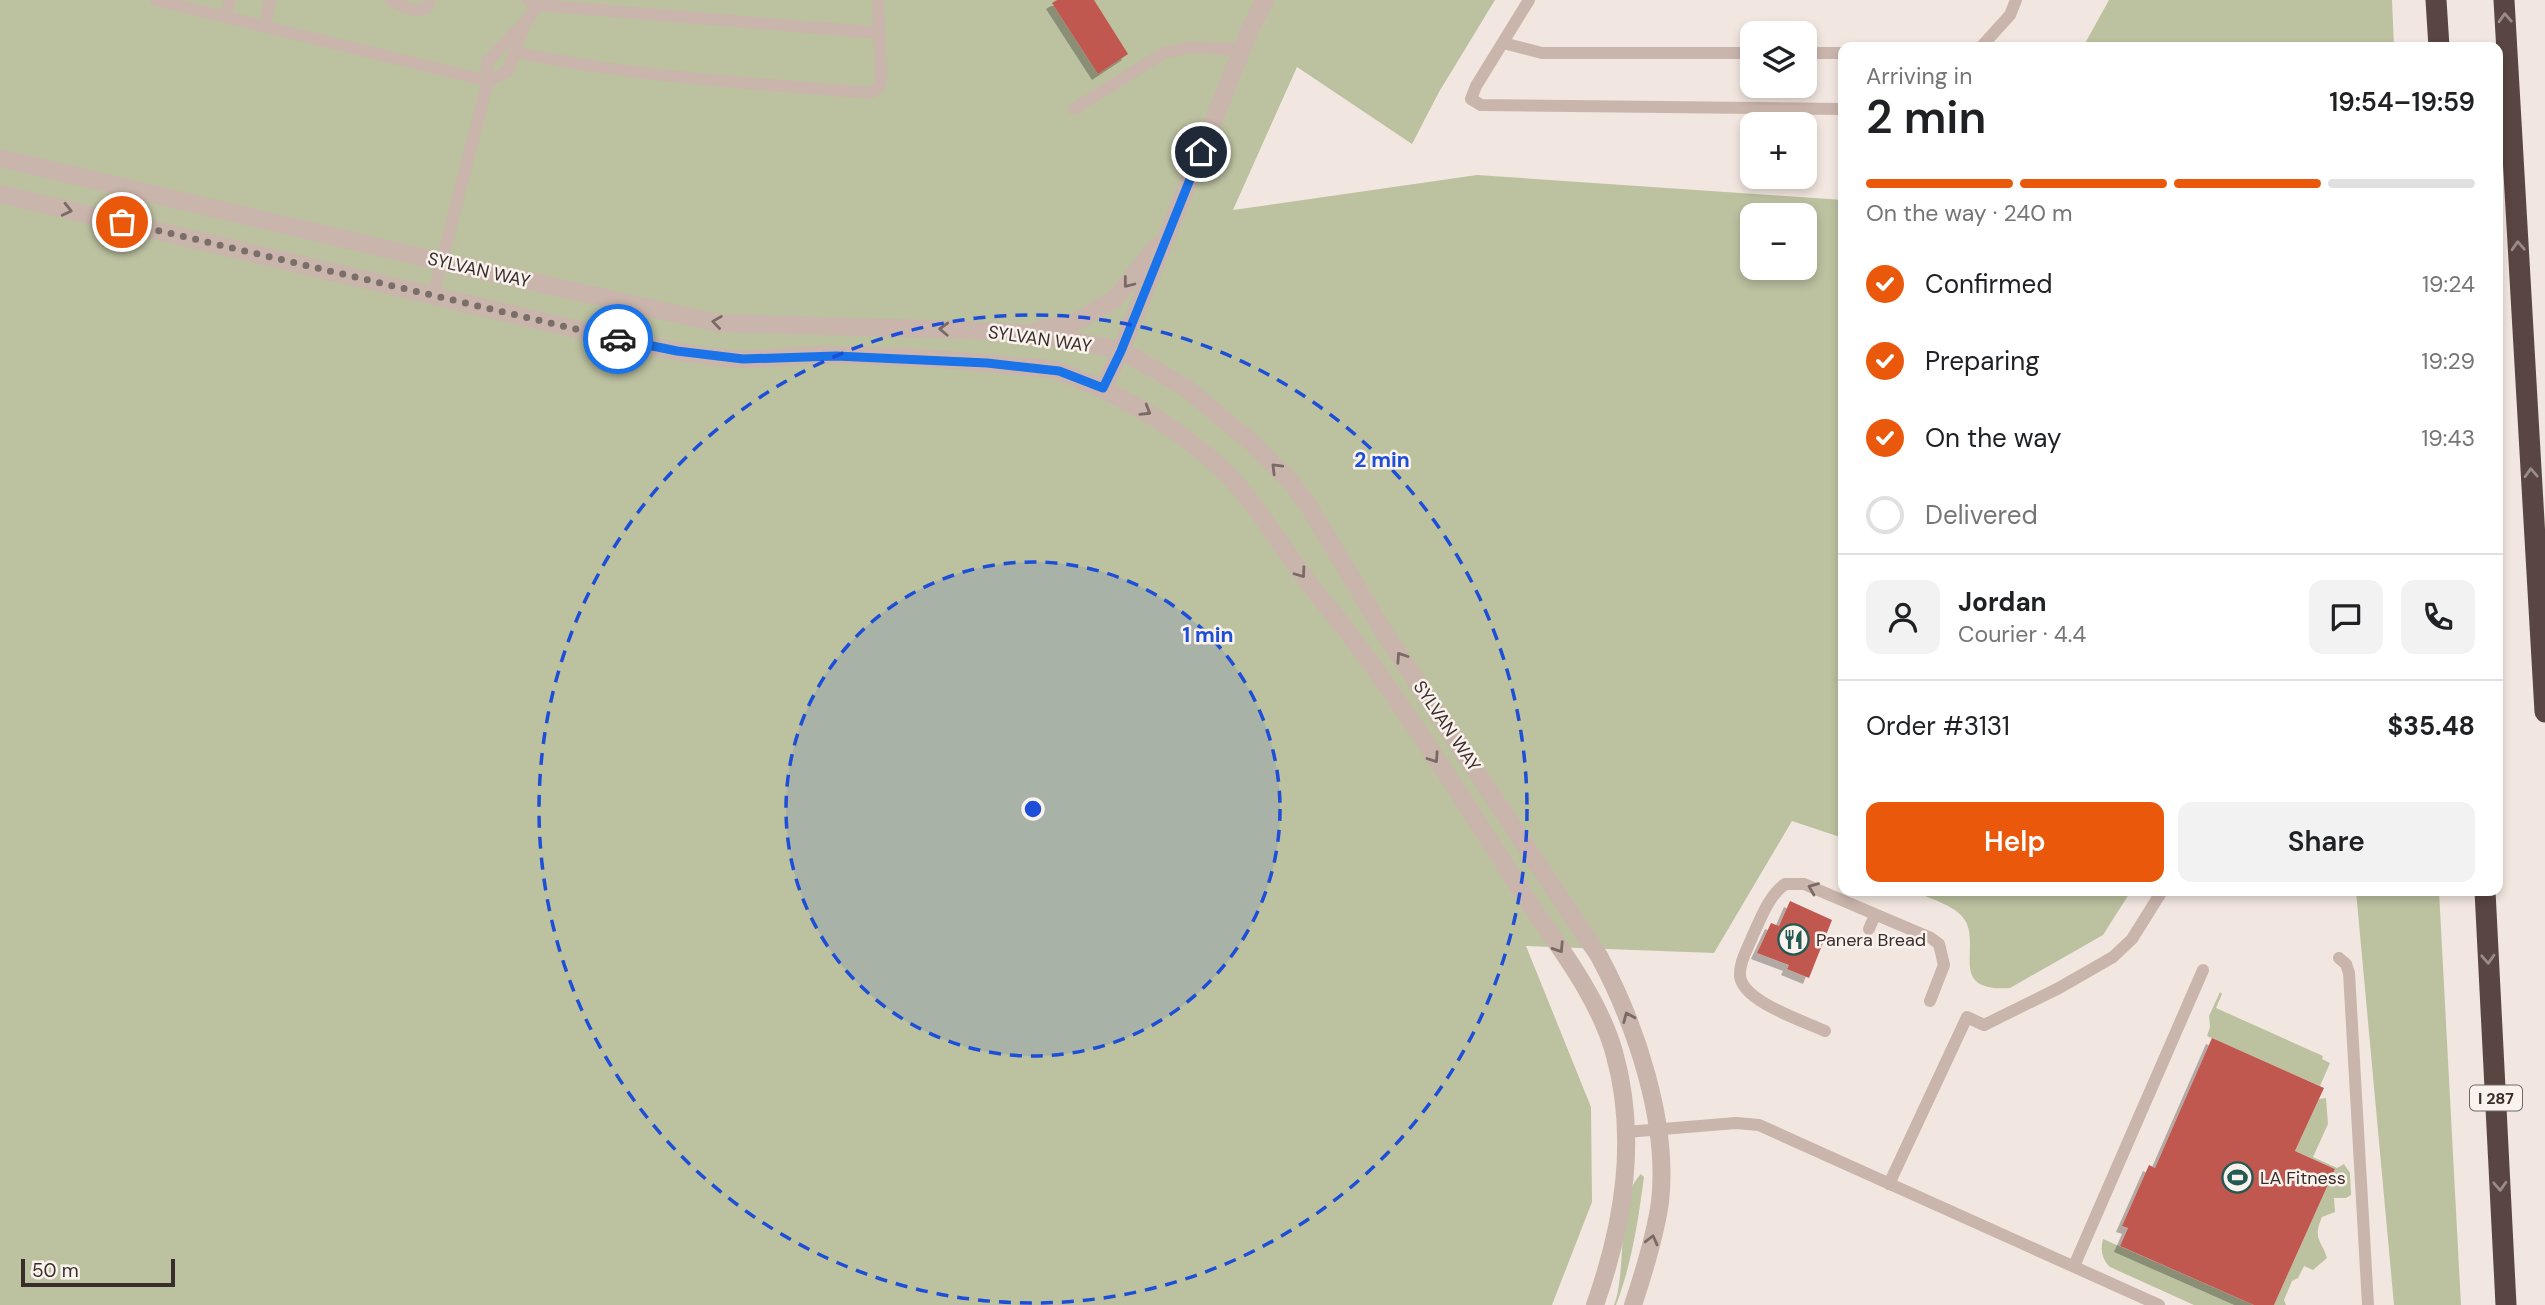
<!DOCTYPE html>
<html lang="en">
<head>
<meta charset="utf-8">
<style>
  :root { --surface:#fff; --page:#f2f2f2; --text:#202124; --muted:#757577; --line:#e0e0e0; --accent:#ea580c }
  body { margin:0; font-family:"DM Sans",sans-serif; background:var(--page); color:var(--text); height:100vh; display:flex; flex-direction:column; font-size:26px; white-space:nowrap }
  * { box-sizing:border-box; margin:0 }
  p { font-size:23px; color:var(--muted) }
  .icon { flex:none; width:38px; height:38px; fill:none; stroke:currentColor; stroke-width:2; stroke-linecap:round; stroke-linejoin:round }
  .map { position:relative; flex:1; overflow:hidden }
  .details { position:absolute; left:1838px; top:42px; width:665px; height:854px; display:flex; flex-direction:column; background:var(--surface); border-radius:14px; box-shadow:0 4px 10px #0003 }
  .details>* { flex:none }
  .controls { position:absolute; left:1740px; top:21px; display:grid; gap:14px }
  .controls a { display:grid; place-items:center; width:77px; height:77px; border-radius:14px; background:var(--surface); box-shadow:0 4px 10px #0003; font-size:35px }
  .scale { position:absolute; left:21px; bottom:18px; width:154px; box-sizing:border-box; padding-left:7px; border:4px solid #392d2b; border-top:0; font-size:19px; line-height:24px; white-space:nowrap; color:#392d2b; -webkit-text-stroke:5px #faf2ed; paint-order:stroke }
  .pin { position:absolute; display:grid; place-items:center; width:60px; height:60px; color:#fff; margin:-30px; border:4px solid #fff; border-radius:50%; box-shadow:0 2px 7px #0007 }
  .courier { position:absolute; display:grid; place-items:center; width:70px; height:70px; margin:-35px; border:5px solid #1a73e8; border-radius:50%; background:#fff; color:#222; box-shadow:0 2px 9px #0007 }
  .head em { font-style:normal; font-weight:600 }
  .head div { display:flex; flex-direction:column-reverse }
  .head { display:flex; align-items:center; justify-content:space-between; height:119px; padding:0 28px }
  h1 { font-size:46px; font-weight:600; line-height:52px }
  .bar { display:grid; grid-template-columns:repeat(4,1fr); gap:10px 7px; align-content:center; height:84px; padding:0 28px }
  .bar i { height:9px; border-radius:5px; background:var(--line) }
  .bar .current { background:var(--accent) }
  .bar p { grid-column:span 4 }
  .line { display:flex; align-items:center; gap:18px; padding:0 28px; border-top:2px solid var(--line) }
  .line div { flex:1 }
  .round { display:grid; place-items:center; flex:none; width:74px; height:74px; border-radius:14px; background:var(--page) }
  ol { padding:0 28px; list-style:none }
  li { display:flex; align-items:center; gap:21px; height:77px }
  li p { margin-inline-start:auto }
  li .icon { padding:7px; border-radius:50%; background:var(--accent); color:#fff; stroke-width:4 }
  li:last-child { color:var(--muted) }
  li i { width:38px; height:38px; border:4px solid var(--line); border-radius:50% }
  .primary-button { display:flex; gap:14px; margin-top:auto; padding:14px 28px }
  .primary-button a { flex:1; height:80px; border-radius:14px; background:var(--accent); color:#fff; font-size:28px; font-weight:600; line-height:80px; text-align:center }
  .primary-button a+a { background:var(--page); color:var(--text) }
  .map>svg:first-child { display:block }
  .green { fill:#bcc1a0; fill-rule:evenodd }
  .building { fill:#c15850; filter:url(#shadow) }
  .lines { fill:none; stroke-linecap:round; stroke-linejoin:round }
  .service { stroke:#cab5ac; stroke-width:12 }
  .tertiary { stroke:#cab5ac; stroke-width:18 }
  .motorway { stroke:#594642; stroke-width:21 }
  .oneway { stroke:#998b86 }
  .oneway2 { stroke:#7a6a65 }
  .done { stroke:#7a6e6a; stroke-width:7; stroke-dasharray:0 12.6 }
  .route { stroke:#1a73e8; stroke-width:9 }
  .ring { fill:none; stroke:#1d4ed8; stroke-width:3.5; stroke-dasharray:12 9 }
  .labels { text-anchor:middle; stroke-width:5; stroke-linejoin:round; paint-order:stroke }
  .shield { fill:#faf2ed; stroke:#736865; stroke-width:2 }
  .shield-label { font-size:16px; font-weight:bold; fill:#392d2b }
  .street-label { font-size:18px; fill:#392d2b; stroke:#faf2ed }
  .poi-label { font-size:18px; fill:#392d2b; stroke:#faf2ed; text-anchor:start }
  .centre { fill:#1d4ed8; stroke:#faf2ed; stroke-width:3.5 }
  .ring-label { font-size:21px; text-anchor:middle; font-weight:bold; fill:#1d4ed8; stroke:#faf2ed; stroke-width:5; stroke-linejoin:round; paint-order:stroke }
</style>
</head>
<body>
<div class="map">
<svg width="2545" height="1305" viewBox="0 0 2545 1305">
  <defs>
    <filter id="shadow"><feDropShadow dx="-6" dy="6" stdDeviation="0" flood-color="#0004"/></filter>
  </defs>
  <rect width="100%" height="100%" fill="#f2e7e0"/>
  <g class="green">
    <path d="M0,0H1495L1439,92L1412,144L1297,67L1233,210L1477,175L1843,200V838L1792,821L1714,953L1526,946L1591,1107L1592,1202L1552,1305H0ZM1752,215H1804V268H1752Z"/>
    <polygon points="2109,0 2392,0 2394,47 2083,47"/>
    <path d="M1912,891H2131L2103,935L2010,988C1950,992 1978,953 1967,924C1960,906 1928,898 1912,891Z"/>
    <polygon points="2356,891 2439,891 2461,1305 2394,1305"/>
    <polygon points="2220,992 2222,994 2216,1008 2323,1056 2322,1059 2330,1063 2320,1086 2207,1036 2210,1027 2209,1016"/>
    <path d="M2326,1098L2328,1124L2313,1157L2337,1168L2344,1164L2350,1173L2351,1195L2346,1198H2334L2335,1212L2322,1217C2312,1240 2322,1240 2327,1258L2313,1270L2304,1266L2298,1278L2292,1281L2284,1300L2286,1305H2274L2335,1169L2295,1151L2319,1099Z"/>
    <path d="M1641,1174L1644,1177C1638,1221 1632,1263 1616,1305H1614C1627,1274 1616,1197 1641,1174Z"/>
    <path d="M2103,1239L2254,1305H2194L2110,1267C2102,1259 2100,1250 2103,1239Z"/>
  </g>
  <g class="building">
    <polygon points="1057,0 1094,0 1128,54 1098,74 1052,3"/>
    <polygon points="1790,901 1832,920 1809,978 1787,969 1789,965 1757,953 1771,923 1779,926"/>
    <polygon points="2212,1038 2324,1088 2295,1151 2335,1169 2274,1305 2254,1305 2120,1246 2128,1228 2122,1226 2149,1165 2155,1168"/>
  </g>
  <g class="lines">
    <g class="service">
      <polyline points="156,0 488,81 508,71 525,23"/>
      <path d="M391,0C402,6 412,13 426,8L430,0"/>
      <polyline points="528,0 538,5 880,33"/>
      <polyline points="1529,0 1476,86 1471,99 1481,105 1843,109"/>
      <polyline points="226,15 230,0"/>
      <polyline points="265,27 270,0"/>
      <polyline points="1503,43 1542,53 1752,53"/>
      <polyline points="1981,47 2010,15 2016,0"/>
      <path d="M515,52C632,77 751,83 870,93L878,88L881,80L878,0"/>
      <polyline points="1804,53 1843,53"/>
      <polyline points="1074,109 1164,53 1192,47 1242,50"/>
      <polyline points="433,295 488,81 487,62 525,23 541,0"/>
      <polyline points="1869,929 1875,915"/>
      <polyline points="2339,958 2346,964 2349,973 2368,1305"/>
      <path d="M1825,1031C1804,1021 1743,1002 1740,976C1739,962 1748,948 1753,935C1762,916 1768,897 1785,884H1804L1931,938L1939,944L1944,965L1930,1001"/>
      <polyline points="1626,1132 1736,1123 1759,1125 2159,1305"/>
      <polyline points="1889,1184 1967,1017 1984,1025 2059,988 2113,957 2132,939 2162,891"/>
      <polyline points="2074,1266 2203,970"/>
    </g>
    <g class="tertiary">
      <path d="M0,158L442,262L718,323L968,330L1036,334L1121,350L1186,388L1251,442L1291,482L1308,505L1385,634L1599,956C1636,1025 1669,1123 1660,1202C1655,1237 1644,1272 1633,1305"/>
      <path d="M0,194L609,337C653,346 699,358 744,359C768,359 793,356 817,355C878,355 941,358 1002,365C1023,367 1047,366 1066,374C1125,396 1177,427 1223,470C1256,502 1278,543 1306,579C1322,601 1340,621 1356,643C1417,725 1471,812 1526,898C1558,946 1598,996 1614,1052C1638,1137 1624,1223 1595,1305"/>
      <polyline points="1039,330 1076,322 1115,299 1157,246"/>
      <polyline points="1103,389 1121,350 1251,27 1265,0"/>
    </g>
    <g class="motorway">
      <polyline points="2436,0 2439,47"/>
      <polyline points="2504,0 2545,712"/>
      <polyline points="2485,891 2506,1305"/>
    </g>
  </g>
  <defs><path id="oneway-chevron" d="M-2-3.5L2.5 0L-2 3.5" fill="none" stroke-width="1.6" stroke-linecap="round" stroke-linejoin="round" transform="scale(1.75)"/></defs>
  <g class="oneway">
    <use href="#oneway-chevron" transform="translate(2505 18) rotate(-93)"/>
    <use href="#oneway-chevron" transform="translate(2518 246) rotate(-93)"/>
    <use href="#oneway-chevron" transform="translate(2531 473) rotate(-93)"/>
    <use href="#oneway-chevron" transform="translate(2488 959) rotate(87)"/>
    <use href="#oneway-chevron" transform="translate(2500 1186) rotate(87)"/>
  </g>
  <g class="oneway2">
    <use href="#oneway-chevron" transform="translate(67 210) rotate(13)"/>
    <use href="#oneway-chevron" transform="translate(1128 283) rotate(128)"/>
    <use href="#oneway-chevron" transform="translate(717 322) rotate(-172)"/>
    <use href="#oneway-chevron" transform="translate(944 329) rotate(-178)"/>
    <use href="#oneway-chevron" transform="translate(1146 411) rotate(31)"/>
    <use href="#oneway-chevron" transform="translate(1276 468) rotate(-135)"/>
    <use href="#oneway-chevron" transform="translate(1301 573) rotate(54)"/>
    <use href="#oneway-chevron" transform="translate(1401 657) rotate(-124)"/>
    <use href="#oneway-chevron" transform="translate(1434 758) rotate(56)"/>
    <use href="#oneway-chevron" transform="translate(1813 888) rotate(-158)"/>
    <use href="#oneway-chevron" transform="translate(1559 948) rotate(57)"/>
    <use href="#oneway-chevron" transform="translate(1628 1017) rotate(-113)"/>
    <use href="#oneway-chevron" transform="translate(1652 1240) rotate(-76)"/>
  </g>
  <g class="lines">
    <polyline class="done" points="122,222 618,339"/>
    <polyline class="route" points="618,339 677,351 743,359 836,356 987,363 1059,371 1103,388 1121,351 1201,152"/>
  </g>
  <circle cx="1033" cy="809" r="247" fill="#1d4ed8" fill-opacity=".12"/>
  <g class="ring">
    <circle cx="1033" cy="809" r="247"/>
    <circle cx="1033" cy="809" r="494"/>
  </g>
  <defs>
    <symbol id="restaurant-ring" viewBox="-11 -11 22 22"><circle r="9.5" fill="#faf2ed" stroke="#225953" stroke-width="1.5"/><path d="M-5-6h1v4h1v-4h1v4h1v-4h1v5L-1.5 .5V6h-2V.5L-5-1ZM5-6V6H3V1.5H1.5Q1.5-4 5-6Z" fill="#225953"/></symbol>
    <symbol id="stadium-ring" viewBox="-11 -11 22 22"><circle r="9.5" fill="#faf2ed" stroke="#225953" stroke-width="1.5"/><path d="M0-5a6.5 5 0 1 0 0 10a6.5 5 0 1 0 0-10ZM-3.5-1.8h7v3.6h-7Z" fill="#225953"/></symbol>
  </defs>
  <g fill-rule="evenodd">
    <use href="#restaurant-ring" x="1776" y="922" width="35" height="35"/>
    <use href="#stadium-ring" x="2220" y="1160" width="35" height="35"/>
  </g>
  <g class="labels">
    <rect class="shield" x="2470" y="1085.5" width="52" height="25" rx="5"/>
    <g class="shield-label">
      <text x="2496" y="1104">I 287</text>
    </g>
    <g class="street-label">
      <text transform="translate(479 270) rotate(13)" y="6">SYLVAN WAY</text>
      <text transform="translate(1040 339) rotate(8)" y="6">SYLVAN WAY</text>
      <text transform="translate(1447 726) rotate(56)" y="6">SYLVAN WAY</text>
    </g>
    <g class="poi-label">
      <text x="1816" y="946">Panera Bread</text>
      <text x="2260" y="1184">LA Fitness</text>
    </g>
  </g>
  <circle cx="1033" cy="809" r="10" class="centre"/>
  <g class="ring-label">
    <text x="1382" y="467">2 min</text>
    <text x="1208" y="642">1 min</text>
  </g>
</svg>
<div class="controls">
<a><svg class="icon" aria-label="layers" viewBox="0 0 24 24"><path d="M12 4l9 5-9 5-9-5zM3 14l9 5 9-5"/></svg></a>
<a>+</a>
<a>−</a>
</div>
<div class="scale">50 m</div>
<div class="pin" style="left:122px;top:222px;background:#ea580c"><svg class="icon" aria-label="bag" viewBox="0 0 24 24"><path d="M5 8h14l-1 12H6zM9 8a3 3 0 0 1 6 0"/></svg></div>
<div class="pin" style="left:1201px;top:152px;background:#1f2937"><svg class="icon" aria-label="home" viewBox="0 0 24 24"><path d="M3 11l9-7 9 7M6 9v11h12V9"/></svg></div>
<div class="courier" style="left:618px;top:339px"><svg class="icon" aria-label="car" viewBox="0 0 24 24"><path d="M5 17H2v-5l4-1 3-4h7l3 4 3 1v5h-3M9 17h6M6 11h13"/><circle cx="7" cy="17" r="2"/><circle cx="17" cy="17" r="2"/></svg></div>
<section class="details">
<div class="head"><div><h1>2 min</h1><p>Arriving in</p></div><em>19:54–19:59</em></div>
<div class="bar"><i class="current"></i><i class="current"></i><i class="current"></i><i></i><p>On the way · 240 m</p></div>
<ol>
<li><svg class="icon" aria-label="check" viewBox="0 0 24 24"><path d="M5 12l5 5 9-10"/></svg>Confirmed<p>19:24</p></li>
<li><svg class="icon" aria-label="check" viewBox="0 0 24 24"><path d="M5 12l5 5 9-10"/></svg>Preparing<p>19:29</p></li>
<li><svg class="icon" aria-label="check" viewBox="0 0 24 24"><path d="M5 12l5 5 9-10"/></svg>On the way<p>19:43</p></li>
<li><i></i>Delivered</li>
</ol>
<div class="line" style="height:126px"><a class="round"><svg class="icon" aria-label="person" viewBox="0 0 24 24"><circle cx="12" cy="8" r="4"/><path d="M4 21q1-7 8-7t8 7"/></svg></a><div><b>Jordan</b><p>Courier · 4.4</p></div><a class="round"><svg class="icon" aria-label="chat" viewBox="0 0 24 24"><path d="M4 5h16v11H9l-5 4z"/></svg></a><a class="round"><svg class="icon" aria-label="phone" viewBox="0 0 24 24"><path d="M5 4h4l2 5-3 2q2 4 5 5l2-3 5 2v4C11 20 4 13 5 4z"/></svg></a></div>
<div class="line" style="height:91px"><div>Order #3131</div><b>$35.48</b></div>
<div class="primary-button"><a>Help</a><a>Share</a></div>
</section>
</div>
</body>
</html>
